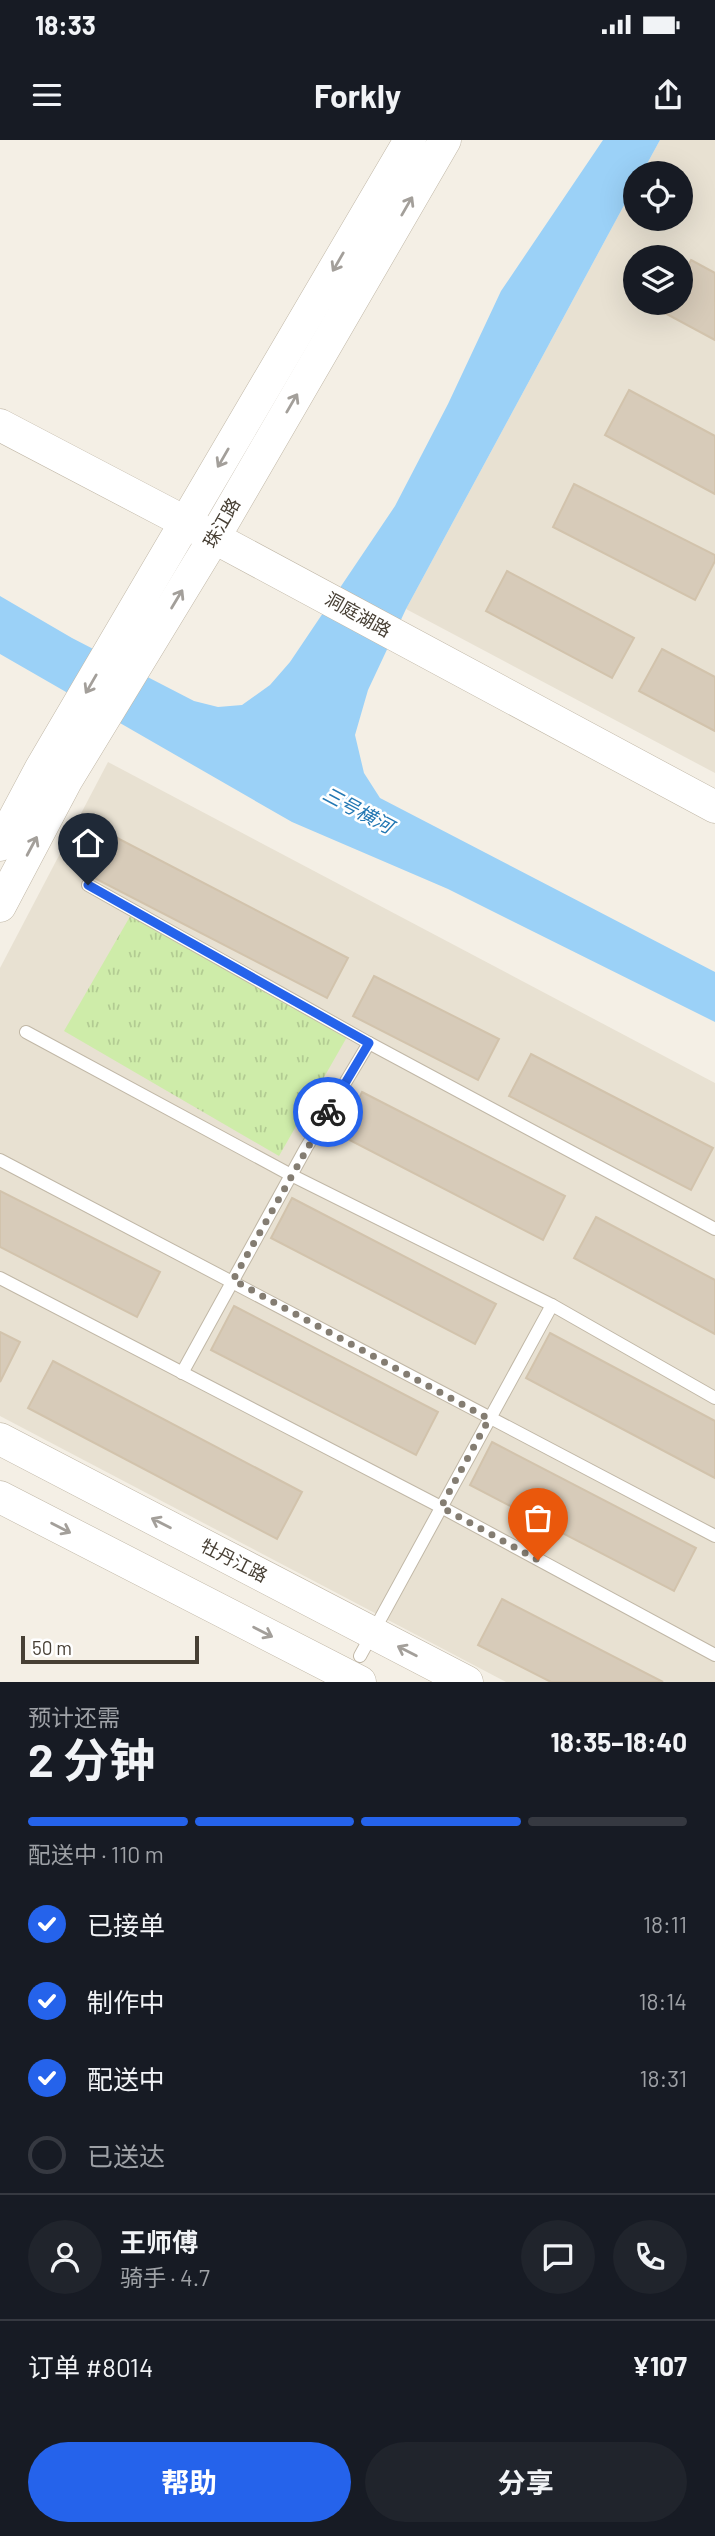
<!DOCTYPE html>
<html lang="zh">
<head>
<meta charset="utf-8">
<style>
  :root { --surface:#171b24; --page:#20242c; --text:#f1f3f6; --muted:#9ea1a6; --line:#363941; --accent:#2563eb }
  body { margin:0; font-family:Barlow,"Noto Sans SC",sans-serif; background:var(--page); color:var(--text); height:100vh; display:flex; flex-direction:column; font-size:26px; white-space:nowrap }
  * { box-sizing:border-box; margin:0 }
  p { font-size:23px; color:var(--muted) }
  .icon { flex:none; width:38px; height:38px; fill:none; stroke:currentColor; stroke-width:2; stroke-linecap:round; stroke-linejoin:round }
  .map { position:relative; height:1542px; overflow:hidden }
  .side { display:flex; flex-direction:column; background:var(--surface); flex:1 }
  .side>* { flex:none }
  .buttons { position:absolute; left:623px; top:21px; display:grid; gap:14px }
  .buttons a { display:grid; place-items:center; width:70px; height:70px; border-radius:50%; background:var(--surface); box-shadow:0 7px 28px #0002; font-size:35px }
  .scale { position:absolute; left:21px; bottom:18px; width:178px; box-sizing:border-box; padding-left:7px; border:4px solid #473f34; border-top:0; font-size:19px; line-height:24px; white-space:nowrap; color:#473f34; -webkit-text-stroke:5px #fff; paint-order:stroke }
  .pin { position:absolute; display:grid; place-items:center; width:60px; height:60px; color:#fff; margin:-72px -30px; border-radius:50% 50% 50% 0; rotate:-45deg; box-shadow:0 0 7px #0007 }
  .pin .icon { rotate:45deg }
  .courier { position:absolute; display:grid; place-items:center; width:70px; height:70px; margin:-35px; border:5px solid #2563eb; border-radius:50%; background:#fff; color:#222; box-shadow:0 2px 9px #0007 }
  .head em { font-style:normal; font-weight:700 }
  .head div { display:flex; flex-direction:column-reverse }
  .head { display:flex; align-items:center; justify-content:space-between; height:119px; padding:0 28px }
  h1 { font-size:46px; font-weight:700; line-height:52px }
  .bar { display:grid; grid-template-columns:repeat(4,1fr); gap:10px 7px; align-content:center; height:84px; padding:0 28px }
  .bar i { height:9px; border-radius:5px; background:var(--line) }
  .bar .selected { background:var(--accent) }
  .bar p { grid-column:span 4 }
  .line { display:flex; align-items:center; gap:18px; padding:0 28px; border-top:2px solid var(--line) }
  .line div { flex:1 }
  .round { display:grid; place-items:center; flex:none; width:74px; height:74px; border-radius:37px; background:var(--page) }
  ol { padding:0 28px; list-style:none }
  li { display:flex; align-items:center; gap:21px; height:77px }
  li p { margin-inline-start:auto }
  li .icon { padding:7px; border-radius:50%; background:var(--accent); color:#fff; stroke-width:4 }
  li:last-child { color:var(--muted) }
  li i { width:38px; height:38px; border:4px solid var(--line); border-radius:50% }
  .primary-button { display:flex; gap:14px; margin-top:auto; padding:14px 28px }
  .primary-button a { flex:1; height:80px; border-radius:42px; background:var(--accent); color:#fff; font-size:28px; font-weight:700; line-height:80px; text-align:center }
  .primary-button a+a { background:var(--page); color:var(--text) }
  .status { display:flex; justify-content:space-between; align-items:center; height:49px; padding:0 35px; background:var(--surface); direction:ltr }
  .status svg { height:19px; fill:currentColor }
  header { display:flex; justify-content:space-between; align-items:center; height:91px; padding:0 28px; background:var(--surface); font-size:32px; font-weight:700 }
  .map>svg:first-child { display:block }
  .residential { fill:#e8e1d2; fill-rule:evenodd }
  .grass { fill:url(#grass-tufts) }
  .water { fill:#9bd1f7 }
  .building { fill:#d7cbb9; stroke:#d2c3ac; stroke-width:2 }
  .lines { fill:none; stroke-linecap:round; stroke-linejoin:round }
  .service-casing { stroke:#c0b7a6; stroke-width:14 }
  .tertiary-casing { stroke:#c0b7a6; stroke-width:33 }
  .service { stroke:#fff; stroke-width:12 }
  .tertiary { stroke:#fff; stroke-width:32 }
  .oneway { stroke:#a39f9a }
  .done { stroke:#847d72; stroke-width:7; stroke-dasharray:0 12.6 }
  .route { stroke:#2563eb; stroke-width:9 }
  .labels { text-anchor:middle; stroke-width:5; stroke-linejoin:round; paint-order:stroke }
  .street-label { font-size:18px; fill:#473f34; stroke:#fff }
  .water-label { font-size:19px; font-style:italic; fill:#2277b3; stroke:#fff }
</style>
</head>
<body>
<div class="status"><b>18:33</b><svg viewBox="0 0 49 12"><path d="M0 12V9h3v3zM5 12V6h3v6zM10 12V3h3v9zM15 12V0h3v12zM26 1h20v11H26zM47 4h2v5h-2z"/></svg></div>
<header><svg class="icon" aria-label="menu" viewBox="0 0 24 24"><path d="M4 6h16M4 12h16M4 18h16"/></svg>Forkly<svg class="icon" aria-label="share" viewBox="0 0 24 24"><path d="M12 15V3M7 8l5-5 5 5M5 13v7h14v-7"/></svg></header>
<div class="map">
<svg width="715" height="1542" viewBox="0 0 715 1542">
  <defs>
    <pattern id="grass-tufts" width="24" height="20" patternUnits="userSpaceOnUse" patternTransform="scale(1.75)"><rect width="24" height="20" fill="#ceeca9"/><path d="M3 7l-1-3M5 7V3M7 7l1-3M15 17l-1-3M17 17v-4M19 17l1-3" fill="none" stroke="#b2cb92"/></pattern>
  </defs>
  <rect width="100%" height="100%" fill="#f4efe5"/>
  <g class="residential">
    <path d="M660,0H715V633L406,469L635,45V79H681V33H642ZM635,117H681V163H635Z"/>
    <polygon points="108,622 715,943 715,1542 506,1542 0,1276 0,828"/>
  </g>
  <polygon class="grass" points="132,773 347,897 279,1016 64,891"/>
  <polygon class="water" points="603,0 660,0 642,33 635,33 635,45 406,469 368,550 355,595 364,633 380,658 715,832 715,882 448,749 292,682 0,514 0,456 72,498 194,561 218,567 242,565 270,545 290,522 395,366 448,264 501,151"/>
  <g class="building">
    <polygon points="691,120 715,133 715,200 663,172 668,163 681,163 681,140"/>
    <polygon points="629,250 715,296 715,354 605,295"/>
    <polygon points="574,344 715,415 715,421 695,460 553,387"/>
    <polygon points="507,431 634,498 612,538 486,471"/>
    <polygon points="662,509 715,537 715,591 639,551"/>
    <polygon points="96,687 348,818 327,858 75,728"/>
    <polygon points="374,836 499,899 478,940 353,876"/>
    <polygon points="531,914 713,1008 691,1050 509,956"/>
    <polygon points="362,952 565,1056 543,1100 340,995"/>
    <polygon points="0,1051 160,1132 137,1177 0,1107"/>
    <polygon points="292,1058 496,1164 475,1204 271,1098"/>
    <polygon points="596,1077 715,1140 715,1194 574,1118"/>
    <polygon points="234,1166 438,1272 416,1315 211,1210"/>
    <polygon points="0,1192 20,1202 0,1242"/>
    <polygon points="550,1193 715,1281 715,1338 526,1238"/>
    <polygon points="53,1221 302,1352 277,1399 28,1268"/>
    <polygon points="492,1302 696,1408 674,1451 470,1345"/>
    <polygon points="502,1459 663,1542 551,1542 478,1505"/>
  </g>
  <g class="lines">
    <defs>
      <g id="service">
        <polyline points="88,745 369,903"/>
        <polyline points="26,892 291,1035 552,1165"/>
        <path d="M0,1020C239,1144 476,1272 715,1396"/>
        <polyline points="0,1138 441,1367 715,1515"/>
        <polyline points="182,1233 306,1008 369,903 715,1089"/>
        <polyline points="360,1516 552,1165 715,1258"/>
      </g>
      <g id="tertiary">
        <polyline points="0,285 185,382 715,667"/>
        <polyline points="0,705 41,628 410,0"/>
        <polyline points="0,766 66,641 214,398 445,0"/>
        <polyline points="0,1299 467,1542"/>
        <polyline points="0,1357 360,1542"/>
      </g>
    </defs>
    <use href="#service" class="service-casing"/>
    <use href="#tertiary" class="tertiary-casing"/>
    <use href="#service" class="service"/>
    <use href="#tertiary" class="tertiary"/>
  </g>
  <defs><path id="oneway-shaft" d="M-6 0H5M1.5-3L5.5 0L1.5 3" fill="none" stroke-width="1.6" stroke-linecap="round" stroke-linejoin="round" transform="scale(1.75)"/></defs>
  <g class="oneway">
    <use href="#oneway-shaft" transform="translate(407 66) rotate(-60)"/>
    <use href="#oneway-shaft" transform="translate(338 122) rotate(120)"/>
    <use href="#oneway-shaft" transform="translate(292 263) rotate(-60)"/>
    <use href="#oneway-shaft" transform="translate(223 318) rotate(120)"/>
    <use href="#oneway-shaft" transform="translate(177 459) rotate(-59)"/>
    <use href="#oneway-shaft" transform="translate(91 544) rotate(120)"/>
    <use href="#oneway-shaft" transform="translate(32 706) rotate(-62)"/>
    <use href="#oneway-shaft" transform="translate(161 1383) rotate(-153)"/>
    <use href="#oneway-shaft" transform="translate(61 1388) rotate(27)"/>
    <use href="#oneway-shaft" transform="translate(263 1492) rotate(27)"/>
    <use href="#oneway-shaft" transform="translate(407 1511) rotate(-153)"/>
  </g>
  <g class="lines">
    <polyline class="done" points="328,972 233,1140 489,1279 441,1367 538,1420"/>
    <polyline class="route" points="88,745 369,903 328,972"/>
  </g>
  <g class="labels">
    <g class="street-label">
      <text transform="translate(222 383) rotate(-60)" y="6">珠江路</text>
      <text transform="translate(358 475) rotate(29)" y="6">洞庭湖路</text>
      <text transform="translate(234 1421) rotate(27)" y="6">牡丹江路</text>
    </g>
    <g class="water-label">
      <text transform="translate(358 670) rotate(28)" y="7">三号横河</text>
    </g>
  </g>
</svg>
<div class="buttons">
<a><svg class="icon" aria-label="locate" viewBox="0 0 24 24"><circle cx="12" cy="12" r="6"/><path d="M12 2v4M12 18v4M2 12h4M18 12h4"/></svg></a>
<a><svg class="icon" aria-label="layers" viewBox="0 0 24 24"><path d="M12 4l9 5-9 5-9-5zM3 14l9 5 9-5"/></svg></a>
</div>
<div class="scale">50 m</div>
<div class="pin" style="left:538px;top:1420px;background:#ea580c"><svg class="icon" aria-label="bag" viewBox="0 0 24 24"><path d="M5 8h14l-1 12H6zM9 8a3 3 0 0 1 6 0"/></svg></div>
<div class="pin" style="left:88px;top:745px;background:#1f2937"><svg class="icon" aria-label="home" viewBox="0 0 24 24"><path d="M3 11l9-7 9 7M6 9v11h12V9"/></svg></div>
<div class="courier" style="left:328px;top:972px"><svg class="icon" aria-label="bike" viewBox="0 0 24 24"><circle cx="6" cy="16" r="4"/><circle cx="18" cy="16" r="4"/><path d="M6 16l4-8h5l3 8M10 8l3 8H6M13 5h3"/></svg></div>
</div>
<section class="side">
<div class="head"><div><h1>2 分钟</h1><p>预计还需</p></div><em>18:35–18:40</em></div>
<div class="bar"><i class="selected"></i><i class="selected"></i><i class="selected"></i><i></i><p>配送中 · 110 m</p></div>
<ol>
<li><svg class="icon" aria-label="check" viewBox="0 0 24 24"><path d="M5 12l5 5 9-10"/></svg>已接单<p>18:11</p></li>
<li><svg class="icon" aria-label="check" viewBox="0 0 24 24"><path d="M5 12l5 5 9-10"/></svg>制作中<p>18:14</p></li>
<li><svg class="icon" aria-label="check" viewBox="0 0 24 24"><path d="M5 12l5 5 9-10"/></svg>配送中<p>18:31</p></li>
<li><i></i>已送达</li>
</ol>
<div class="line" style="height:126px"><a class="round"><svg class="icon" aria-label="person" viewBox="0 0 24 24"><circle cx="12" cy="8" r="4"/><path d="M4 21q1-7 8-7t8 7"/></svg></a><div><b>王师傅</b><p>骑手 · 4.7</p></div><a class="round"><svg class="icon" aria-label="chat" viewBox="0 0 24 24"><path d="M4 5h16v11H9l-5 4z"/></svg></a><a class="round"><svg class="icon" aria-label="phone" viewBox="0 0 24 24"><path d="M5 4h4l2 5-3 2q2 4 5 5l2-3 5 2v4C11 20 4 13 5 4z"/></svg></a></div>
<div class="line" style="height:91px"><div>订单 #8014</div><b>¥107</b></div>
<div class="primary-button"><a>帮助</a><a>分享</a></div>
</section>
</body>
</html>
